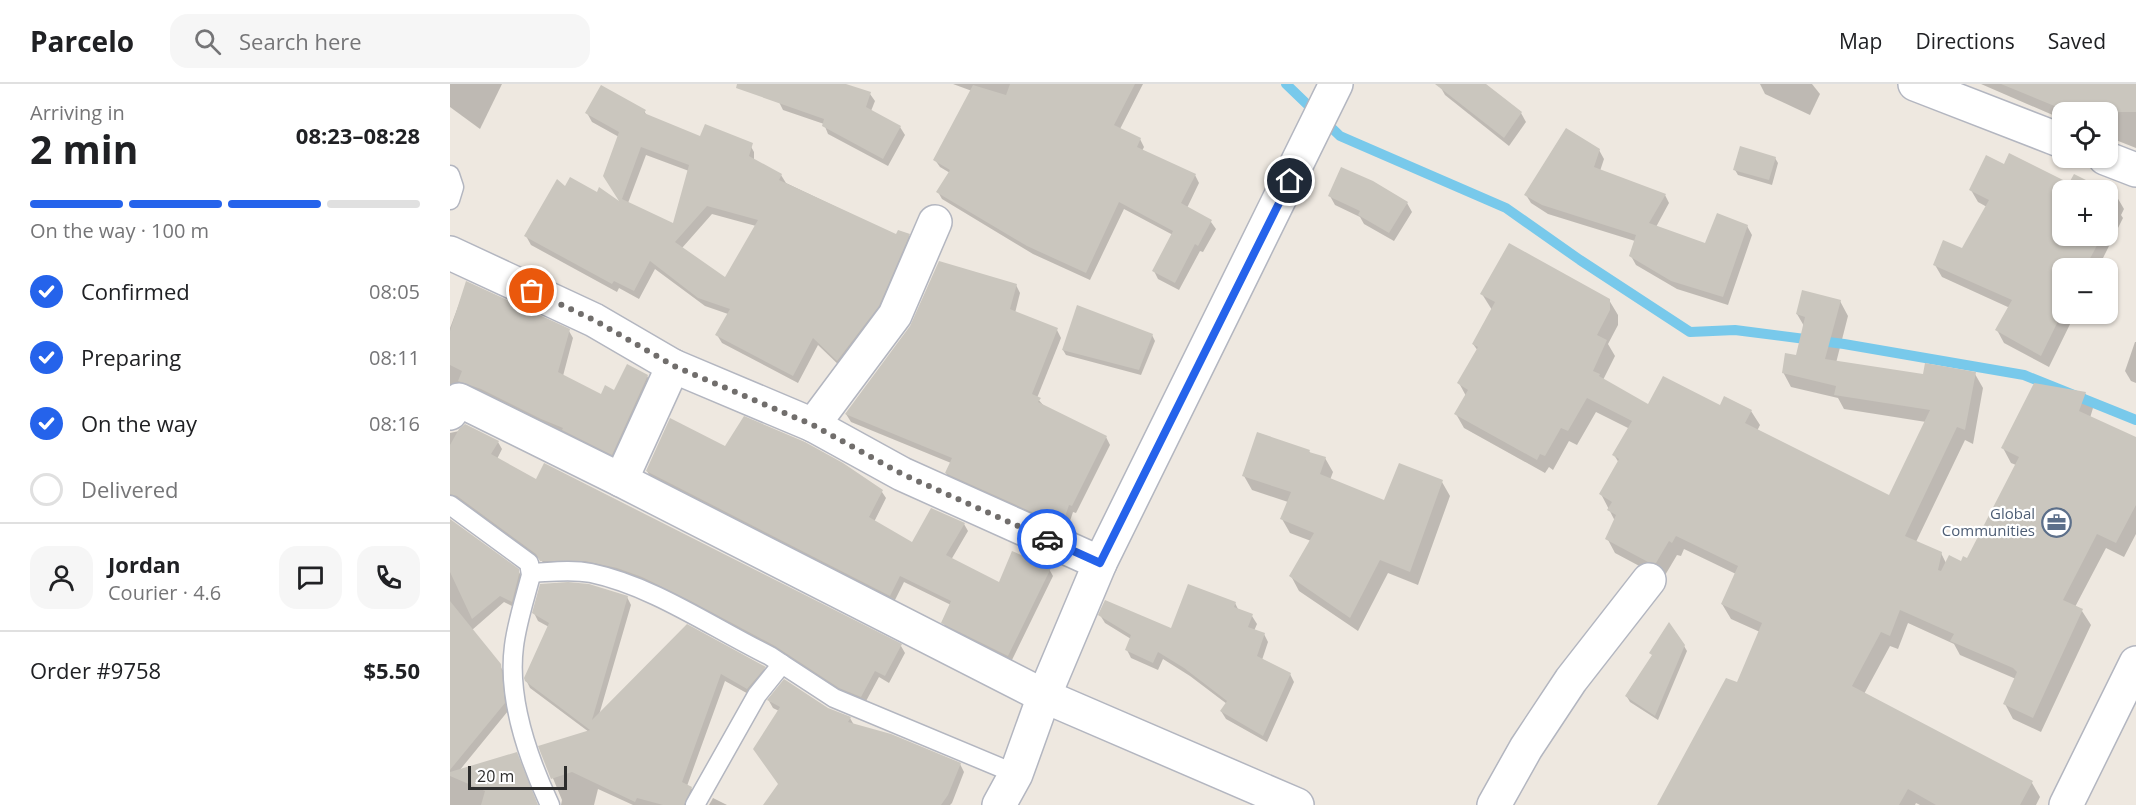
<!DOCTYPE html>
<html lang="en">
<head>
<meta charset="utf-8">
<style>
  :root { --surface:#fff; --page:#f6f6f6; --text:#202124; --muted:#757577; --line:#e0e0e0; --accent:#2563eb }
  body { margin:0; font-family:"Open Sans",sans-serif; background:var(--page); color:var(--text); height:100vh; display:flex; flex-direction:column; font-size:22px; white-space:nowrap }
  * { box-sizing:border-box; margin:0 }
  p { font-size:20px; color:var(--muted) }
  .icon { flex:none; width:33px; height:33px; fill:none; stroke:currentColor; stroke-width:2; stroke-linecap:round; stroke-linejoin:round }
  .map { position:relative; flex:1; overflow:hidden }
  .side { display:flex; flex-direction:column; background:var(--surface); width:450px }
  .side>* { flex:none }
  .controls { position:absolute; left:1602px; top:18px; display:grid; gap:12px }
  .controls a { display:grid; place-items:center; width:66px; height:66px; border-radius:12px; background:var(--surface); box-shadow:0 2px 4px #0004; font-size:30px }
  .scale { position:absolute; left:18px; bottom:15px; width:99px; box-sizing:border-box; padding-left:6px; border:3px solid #2d2d2d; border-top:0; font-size:16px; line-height:21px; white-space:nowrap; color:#2d2d2d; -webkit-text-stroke:4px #fff; paint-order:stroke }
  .pin { position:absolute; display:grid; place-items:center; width:51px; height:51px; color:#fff; margin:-26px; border:3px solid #fff; border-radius:50%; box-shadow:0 2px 6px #0007 }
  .courier { position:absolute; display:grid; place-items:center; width:60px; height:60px; margin:-30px; border:4px solid #2563eb; border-radius:50%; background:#fff; color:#222; box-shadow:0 2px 8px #0007 }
  .headline em { font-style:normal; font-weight:700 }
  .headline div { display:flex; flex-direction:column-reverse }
  .headline { display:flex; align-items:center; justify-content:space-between; height:102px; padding:0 30px }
  h1 { font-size:39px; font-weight:700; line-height:45px }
  .bar { display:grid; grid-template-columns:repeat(4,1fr); gap:9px 6px; align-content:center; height:72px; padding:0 30px }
  .bar i { height:8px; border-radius:4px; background:var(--line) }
  .bar .active { background:var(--accent) }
  .bar p { grid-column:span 4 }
  .line { display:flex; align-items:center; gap:15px; padding:0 30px; border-top:2px solid var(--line) }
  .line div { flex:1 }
  .round { display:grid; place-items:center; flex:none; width:63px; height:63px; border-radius:18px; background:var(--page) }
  ol { padding:0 30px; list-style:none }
  li { display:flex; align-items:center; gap:18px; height:66px }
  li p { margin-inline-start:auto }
  li .icon { padding:6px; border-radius:50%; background:var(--accent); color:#fff; stroke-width:4 }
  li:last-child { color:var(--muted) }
  li i { width:33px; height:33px; border:3px solid var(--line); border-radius:50% }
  header { display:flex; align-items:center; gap:36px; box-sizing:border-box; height:84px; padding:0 30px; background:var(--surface); border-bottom:2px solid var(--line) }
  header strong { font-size:28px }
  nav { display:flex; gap:33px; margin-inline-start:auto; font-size:21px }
  .search { width:420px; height:54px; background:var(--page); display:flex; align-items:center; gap:15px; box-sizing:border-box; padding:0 21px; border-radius:18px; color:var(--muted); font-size:22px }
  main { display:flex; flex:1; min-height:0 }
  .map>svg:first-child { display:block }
  .shadow { fill:#0003; fill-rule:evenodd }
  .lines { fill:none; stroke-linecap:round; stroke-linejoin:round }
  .stream { stroke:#78c9eb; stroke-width:10 }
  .building { fill:#cac6be; fill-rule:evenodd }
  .lane-casing { stroke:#b3b6c0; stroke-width:21 }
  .street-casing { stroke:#b3b6c0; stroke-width:36 }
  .lane { stroke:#fff; stroke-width:18 }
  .street { stroke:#fff; stroke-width:33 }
  .done { stroke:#716e6c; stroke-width:6; stroke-dasharray:0 10.8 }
  .route { stroke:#2563eb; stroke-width:8 }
  .labels { text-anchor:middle; stroke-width:4.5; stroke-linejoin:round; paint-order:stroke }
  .service-label { font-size:15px; fill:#4e5e75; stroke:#fff; text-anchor:end }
</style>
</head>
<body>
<header>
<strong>Parcelo</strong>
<div class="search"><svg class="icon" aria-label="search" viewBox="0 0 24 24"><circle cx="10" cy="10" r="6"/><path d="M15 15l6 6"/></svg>Search here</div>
<nav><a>Map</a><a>Directions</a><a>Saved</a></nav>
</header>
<main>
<section class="side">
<div class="headline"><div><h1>2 min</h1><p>Arriving in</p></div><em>08:23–08:28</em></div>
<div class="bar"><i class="active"></i><i class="active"></i><i class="active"></i><i></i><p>On the way · 100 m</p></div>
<ol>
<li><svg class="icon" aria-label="check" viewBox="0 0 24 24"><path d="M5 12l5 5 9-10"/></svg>Confirmed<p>08:05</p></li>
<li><svg class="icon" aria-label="check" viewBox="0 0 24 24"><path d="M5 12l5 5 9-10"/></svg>Preparing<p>08:11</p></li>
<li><svg class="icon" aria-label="check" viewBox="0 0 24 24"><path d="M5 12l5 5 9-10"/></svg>On the way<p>08:16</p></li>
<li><i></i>Delivered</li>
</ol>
<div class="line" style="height:108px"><a class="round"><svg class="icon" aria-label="person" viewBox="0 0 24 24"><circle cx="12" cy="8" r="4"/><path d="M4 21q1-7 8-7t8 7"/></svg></a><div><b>Jordan</b><p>Courier · 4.6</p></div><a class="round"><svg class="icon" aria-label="chat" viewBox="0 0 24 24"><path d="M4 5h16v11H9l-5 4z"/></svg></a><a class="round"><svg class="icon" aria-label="phone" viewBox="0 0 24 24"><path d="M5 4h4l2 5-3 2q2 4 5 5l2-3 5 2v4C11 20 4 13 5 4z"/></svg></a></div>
<div class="line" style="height:78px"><div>Order #9758</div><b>$5.50</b></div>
</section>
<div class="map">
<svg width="1686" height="721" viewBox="0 0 1686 721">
  <rect width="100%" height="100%" fill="#eee8e0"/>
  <g class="shadow">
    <polygon points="0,0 52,0 30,45 0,23"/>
    <polygon points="291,0 393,0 420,10 425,17 421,27 450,43 455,51 438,82 378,50 374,40 333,26 329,18"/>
    <polygon points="503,0 693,0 670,45 690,55 694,63 692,67 745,91 749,99 737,124 761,138 766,145 753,168 750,167 729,206 708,195 704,187 723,151 674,125 640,196 583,170 492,115 488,108 500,89 490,83 485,76 522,7"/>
    <polygon points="992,0 1034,0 1071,29 1076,38 1059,62 995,11 990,2"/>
    <polygon points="1310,0 1362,0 1370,10 1360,31 1315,10"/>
    <polygon points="1531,0 1686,0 1686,64 1658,53 1658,28 1612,28 1612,35"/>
    <path d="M194,27L198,33L251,54L299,59L304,68V76L331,91L336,99L447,152L459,151L464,159L433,231L393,285L368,261L348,299L272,259L267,251L278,230L255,222L205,185L189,215L169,204L167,208L81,161L76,152L115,104L173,122L154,92L169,53L142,38L137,29ZM196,71L239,87L224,141L178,119ZM262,130L306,142L275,196L232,164Z"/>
    <polygon points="1149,66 1154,75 1150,87 1215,111 1219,119 1206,143 1256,161 1297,142 1302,151 1278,221 1227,205 1186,181 1181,172 1185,157 1098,130 1081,119 1076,111"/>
    <polygon points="1325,74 1328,79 1322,101 1288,91 1285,86"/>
    <polygon points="1555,82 1620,101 1624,92 1654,106 1612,106 1612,152 1658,152 1658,108 1667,113 1674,125 1671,131 1673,134 1648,184 1612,184 1612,230 1625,230 1599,283 1554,259 1547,246 1560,224 1492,193 1485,181 1512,166 1537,123 1528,118 1521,106"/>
    <polygon points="880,112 957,119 962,128 944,157 914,140 910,133 885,121"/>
    <polygon points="17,199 119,247 123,254 113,292 151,312 197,292 201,299 166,377 118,353 116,350 0,311 0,244"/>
    <polygon points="566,201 570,209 565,229 607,246 611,254 587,314 594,322 656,353 660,361 626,429 623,428 618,443 601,438 600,441 501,397 496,389 501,379 401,338 396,330"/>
    <polygon points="1032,210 1159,216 1168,231 1168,241 1158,260 1165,272 1153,296 1199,322 1270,323 1301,327 1310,341 1307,347 1439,413 1476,338 1394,325 1388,314 1341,303 1333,288 1347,273 1354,242 1347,230 1390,217 1398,232 1386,279 1475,292 1525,290 1533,304 1523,360 1515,356 1466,458 1491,469 1496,479 1511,479 1518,476 1566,381 1561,379 1553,364 1635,309 1643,324 1640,334 1686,355 1686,450 1674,473 1656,464 1625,523 1632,527 1641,541 1591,648 1563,635 1555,620 1566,595 1510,571 1504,560 1458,539 1448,565 1440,562 1414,610 1582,699 1590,713 1586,721 1470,721 1466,719 1465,721 1208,721 1288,599 1310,548 1281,535 1272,520 1286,490 1234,465 1231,472 1227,471 1214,493 1208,492 1165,469 1157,454 1165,437 1151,410 1169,379 1164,371 1180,345 1146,328 1127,361 1119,357 1103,386 1099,383 1095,389 1014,344 1006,330 1016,312 1009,299 1028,267 1023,260 1042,226"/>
    <polygon points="702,251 705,257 691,291 616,271 613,266"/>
    <polygon points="1685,258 1686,258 1686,299 1681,297 1675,287"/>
    <polygon points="9,347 48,358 52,365 47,375 87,397 451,562 455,569 439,599 429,593 415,619 395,611 243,522 96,484 92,477 12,419 0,417 0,349"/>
    <polygon points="275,364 392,380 432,408 436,414 424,438 463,460 482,426 514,440 518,447 501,476 550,500 599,485 603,492 561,578 497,545 493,538 501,521 454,498 444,518 201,394 197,387"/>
    <polygon points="859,367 861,370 875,374 883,388 880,396 935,418 992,398 1000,412 968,501 938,489 908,547 849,507 841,492 861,457 840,449 832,435 838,418 802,406 794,392"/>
    <polygon points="0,437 68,486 72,494 66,524 54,518 22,546 55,589 58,627 9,687 88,721 0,721"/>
    <polygon points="177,513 181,521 149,631 237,542 314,584 318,591 302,612 275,597 237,702 241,704 246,711 241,721 183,721 148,705 144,721 111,721 112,716 90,663 139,648 80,604 76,596 99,543 88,537 84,529"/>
    <polygon points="785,519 789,527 802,532 807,540 804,547 814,550 818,558 812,576 840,590 844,598 817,658 776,635 771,627 777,620 740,592 713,575 708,586 681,574 677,566 681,555 655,539 650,531 722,546"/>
    <polygon points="1234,562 1237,567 1208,636 1180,618 1177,613 1203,572 1201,569"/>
    <polygon points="319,617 377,625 400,634 404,641 510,680 514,688 502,719 500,721 314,721 329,701 329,627 323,624"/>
    <polygon points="263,714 277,721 259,721"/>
  </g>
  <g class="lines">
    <polyline class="stream" points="836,0 890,52 1056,124 1130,176 1240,248 1285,246 1394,260 1574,291 1686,336"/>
  </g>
  <g class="building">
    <polygon points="287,0 396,0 421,8 416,23 451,42 433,75 372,42 374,35 286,4"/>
    <polygon points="560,0 685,0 664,41 691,54 687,63 746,90 731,119 762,136 748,162 745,160 725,199 702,187 723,147 669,118 636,189 577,162 486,108 500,86 483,76 523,1 556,11"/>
    <polygon points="985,0 1036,0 1072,28 1054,54"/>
    <polygon points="1551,0 1686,0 1686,28 1619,28"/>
    <path d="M151,1L196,26L194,29L250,52L255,40L303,59L299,72L332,90L329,96L446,150L448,146L460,150L429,222L387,277L363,254L343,292L265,251L280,225L248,214L200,177L184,207L164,197L162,200L74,152L107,95L115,102L120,93L147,108L149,103L169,117L153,92L169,48L135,29ZM191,63L239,81L223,139L172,115ZM257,122L308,136L275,193L225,158Z"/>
    <polygon points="1116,44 1150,65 1144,83 1216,110 1199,139 1255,159 1267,129 1298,141 1273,213 1221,197 1179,172 1186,151 1092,121 1074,111"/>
    <polygon points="1290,62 1326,73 1319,96 1283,86"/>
    <polygon points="1559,69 1619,99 1624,90 1668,112 1664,119 1667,120 1658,140 1658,106 1612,106 1612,152 1652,152 1635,184 1612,184 1612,229 1591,272 1545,246 1562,216 1483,181 1493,156 1512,164 1539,116 1519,106 1536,71 1554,80"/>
    <polygon points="891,83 923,97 958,118 939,149 908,131 910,127 878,112"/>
    <polygon points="1059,159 1160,215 1160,226 1147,251 1157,256 1143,287 1150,290 1149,292 1198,320 1213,292 1270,321 1274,312 1302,326 1295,339 1439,411 1480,326 1384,311 1386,302 1332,289 1335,269 1346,271 1355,233 1346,230 1352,206 1391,216 1375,275 1473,290 1475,279 1526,288 1515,346 1507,343 1455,452 1492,468 1488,486 1491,487 1499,471 1511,477 1513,472 1517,474 1569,373 1551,364 1584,299 1636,308 1629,327 1686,353 1686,421 1666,459 1647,450 1613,516 1633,525 1583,634 1553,620 1567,588 1563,584 1500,557 1504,550 1450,526 1440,552 1431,548 1402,602 1583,697 1570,721 1486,721 1458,705 1449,721 1207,721 1276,594 1287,598 1312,539 1271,520 1288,482 1226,452 1222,459 1219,457 1206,479 1198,478 1155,455 1166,431 1157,426 1162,418 1149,410 1169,375 1162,371 1182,337 1137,314 1118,347 1111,344 1095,372 1090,370 1087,376 1004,330 1018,306 1007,299 1028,263 1022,260 1045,218 1030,210"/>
    <polygon points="489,177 567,200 560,225 608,244 582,310 591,314 588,318 657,352 622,422 619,421 614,436 597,431 595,434 495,389 502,374 395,330 460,242"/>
    <polygon points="16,197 120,245 108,288 151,310 155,301 164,306 177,280 198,291 162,371 112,346 113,344 91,335 31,305 8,297 12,287 0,281 0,247"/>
    <polygon points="627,221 703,250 689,286 612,266"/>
    <polygon points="294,332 355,358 393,379 433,406 419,433 462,458 481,424 515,439 496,471 549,498 562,467 601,484 558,572 491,539 501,517 450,492 440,512 196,387 220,334 275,362"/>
    <polygon points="15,340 49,357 41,370 86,395 94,379 452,560 435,592 425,587 411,613 389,604 325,562 237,515 192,493 167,484 135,477 90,477 86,470 7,412 0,410 0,361 9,345"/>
    <polygon points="807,348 860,366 859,368 876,373 870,390 934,416 949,379 993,396 960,488 930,476 900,534 839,492 864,449 830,435 841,408 792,392"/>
    <polygon points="0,435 69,485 69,490 62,518 50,512 22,535 0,488"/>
    <polygon points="118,498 139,500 178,512 142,636 237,540 316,583 297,605 271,590 232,698 242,703 234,721 213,721 187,714 185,718 122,688 101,695 88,662 140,646 75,597 74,594 99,539 82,529 90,500"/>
    <polygon points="738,500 786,518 784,523 803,530 798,543 815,549 807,572 841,589 813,652 770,627 777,617 734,584 708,568 703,579 675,566 681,551 648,531 655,516 721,544"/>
    <polygon points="0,517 51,580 55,619 0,686"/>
    <polygon points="1219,538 1235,561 1205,632 1175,612 1202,571 1199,569"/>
    <polygon points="334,595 378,624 401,633 398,638 441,650 511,679 498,711 491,721 313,721 328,700 303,665 330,623 317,616"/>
    <polygon points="67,668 88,721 31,721 35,707 0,692 0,688"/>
  </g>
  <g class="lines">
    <defs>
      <g id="lane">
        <polyline points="0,91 4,103 0,116"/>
        <path d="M0,421L79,479L81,491C75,514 67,538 64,562C57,615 78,674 100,721"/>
        <path d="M81,489C101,488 121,485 141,489C203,502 263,544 320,572L332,580"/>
        <polyline points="245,721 307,611 332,580 384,614 566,690"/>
      </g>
      <g id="street">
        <polyline points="1465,0 1612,57"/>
        <polyline points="1655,74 1686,86"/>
        <polyline points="0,169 144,236 223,282 363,341 452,390 650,479"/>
        <polyline points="0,329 9,316 171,396 594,612 847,721"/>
        <polyline points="363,341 445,231 485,138"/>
        <polyline points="171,396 223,282"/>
        <polyline points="549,721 566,690 594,612 650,479 886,0"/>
        <polyline points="1044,721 1076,664 1121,596 1199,496"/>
        <polyline points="1616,721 1686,579"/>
      </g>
    </defs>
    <use href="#lane" class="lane-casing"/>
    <use href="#street" class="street-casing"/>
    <use href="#lane" class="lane"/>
    <use href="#street" class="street"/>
  </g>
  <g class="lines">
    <polyline class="done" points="82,207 144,236 224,282 363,341 452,390 597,455"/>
    <polyline class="route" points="597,455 650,479 840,97"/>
  </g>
  <defs>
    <symbol id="office-ring" viewBox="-11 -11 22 22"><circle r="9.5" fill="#fff" stroke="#5c6f8a" stroke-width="1.5"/><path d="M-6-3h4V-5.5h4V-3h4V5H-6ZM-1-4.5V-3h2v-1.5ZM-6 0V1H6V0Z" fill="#5c6f8a"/></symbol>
  </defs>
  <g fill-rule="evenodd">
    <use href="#office-ring" x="1590" y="422" width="33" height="33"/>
  </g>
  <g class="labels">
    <g class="service-label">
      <text x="1585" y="435">Global<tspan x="1585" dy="17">Communities</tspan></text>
    </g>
  </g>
</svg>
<div class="controls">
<a><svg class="icon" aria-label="locate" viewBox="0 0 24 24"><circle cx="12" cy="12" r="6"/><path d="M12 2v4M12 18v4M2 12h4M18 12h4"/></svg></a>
<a>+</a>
<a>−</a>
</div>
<div class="scale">20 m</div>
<div class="pin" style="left:82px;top:207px;background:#ea580c"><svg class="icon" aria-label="bag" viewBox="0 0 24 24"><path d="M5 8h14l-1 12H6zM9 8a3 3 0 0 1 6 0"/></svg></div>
<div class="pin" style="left:840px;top:97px;background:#1f2937"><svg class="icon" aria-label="home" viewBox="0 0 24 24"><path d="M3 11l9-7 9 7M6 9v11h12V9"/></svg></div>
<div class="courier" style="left:597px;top:455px"><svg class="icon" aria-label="car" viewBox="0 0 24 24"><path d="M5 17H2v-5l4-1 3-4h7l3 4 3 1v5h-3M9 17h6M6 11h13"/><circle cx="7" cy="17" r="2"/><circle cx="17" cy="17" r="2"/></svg></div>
</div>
</main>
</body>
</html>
